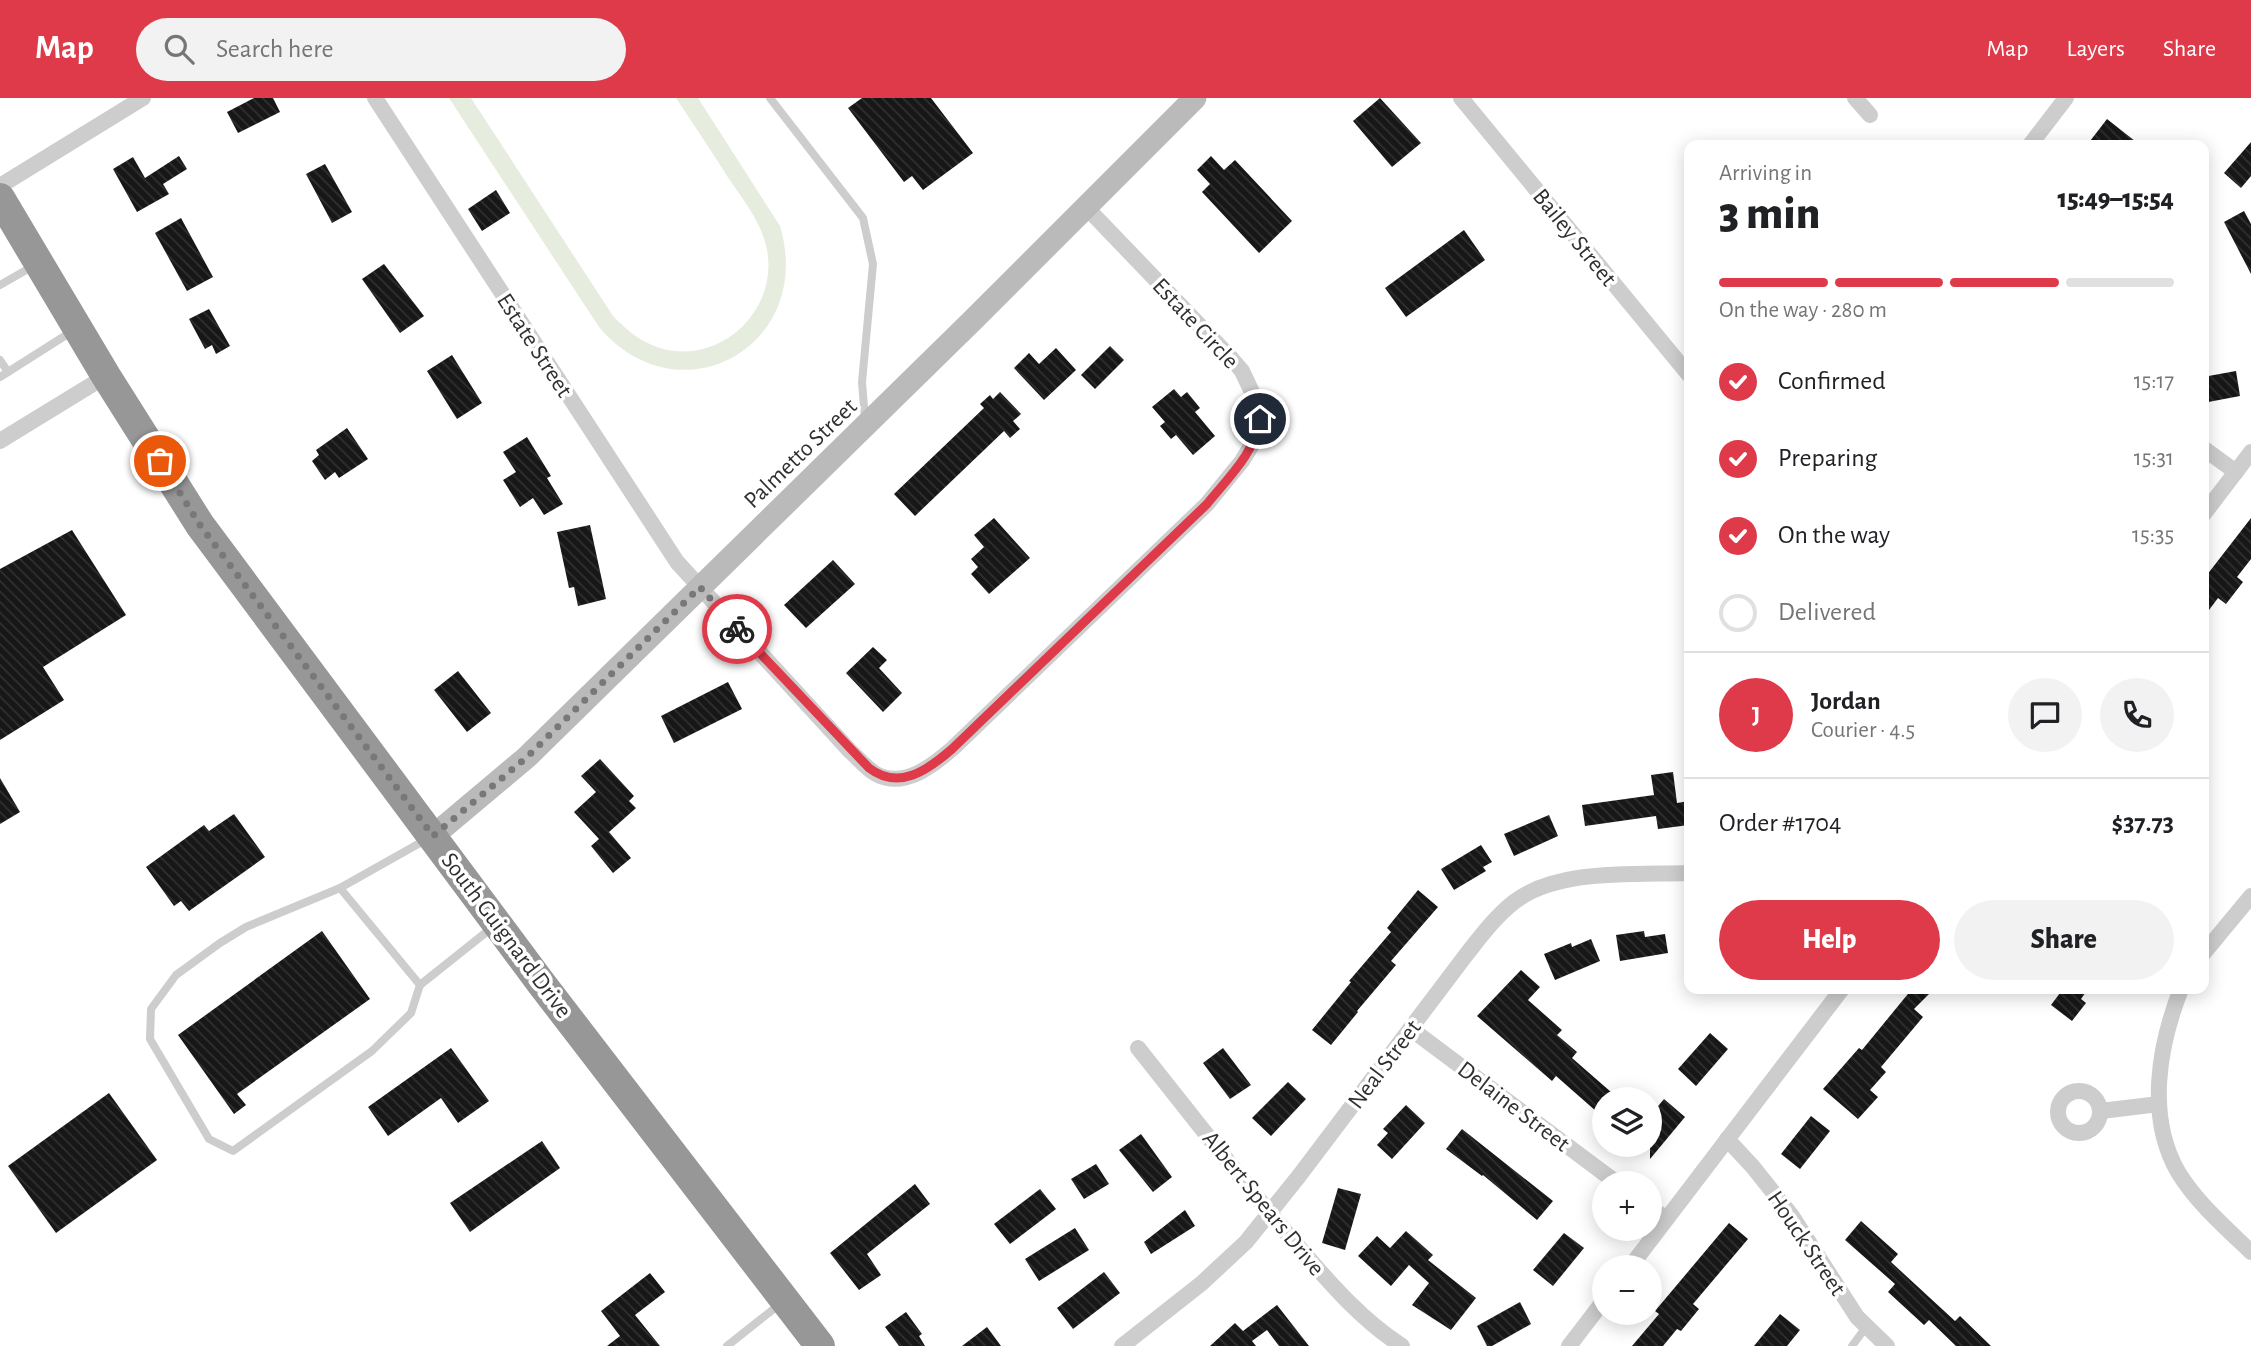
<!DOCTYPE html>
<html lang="en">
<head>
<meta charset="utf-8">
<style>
  :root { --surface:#fff; --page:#f2f2f2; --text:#202124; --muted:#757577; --line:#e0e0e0; --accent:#de3a4a }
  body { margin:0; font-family:"Alegreya Sans",sans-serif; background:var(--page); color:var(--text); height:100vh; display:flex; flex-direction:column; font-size:26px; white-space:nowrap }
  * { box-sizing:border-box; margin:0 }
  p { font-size:23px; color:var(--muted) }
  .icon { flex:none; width:38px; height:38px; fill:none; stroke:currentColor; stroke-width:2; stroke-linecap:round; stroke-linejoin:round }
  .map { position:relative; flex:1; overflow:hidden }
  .sheet { position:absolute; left:1684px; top:42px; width:525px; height:854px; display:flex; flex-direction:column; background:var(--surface); border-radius:14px; box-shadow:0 4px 18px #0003 }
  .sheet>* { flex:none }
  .buttons { position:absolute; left:1592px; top:989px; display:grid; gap:14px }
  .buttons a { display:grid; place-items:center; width:70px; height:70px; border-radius:50%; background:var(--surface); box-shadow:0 4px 18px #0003; font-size:35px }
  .pin { position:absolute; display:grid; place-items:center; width:60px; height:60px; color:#fff; margin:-30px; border:4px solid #fff; border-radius:50%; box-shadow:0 2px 7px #0007 }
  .courier { position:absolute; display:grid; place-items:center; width:70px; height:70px; margin:-35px; border:5px solid #de3a4a; border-radius:50%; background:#fff; color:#222; box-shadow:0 2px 9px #0007 }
  .head em { font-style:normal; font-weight:800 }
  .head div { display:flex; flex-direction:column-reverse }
  .head { display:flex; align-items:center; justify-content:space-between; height:119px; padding:0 35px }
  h1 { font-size:46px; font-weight:800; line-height:52px }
  .bar { display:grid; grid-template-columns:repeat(4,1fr); gap:10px 7px; align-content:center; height:84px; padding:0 35px }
  .bar i { height:9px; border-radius:5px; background:var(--line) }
  .bar .current { background:var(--accent) }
  .bar p { grid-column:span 4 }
  .line { display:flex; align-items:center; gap:18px; padding:0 35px; border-top:2px solid var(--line) }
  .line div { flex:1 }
  .round { display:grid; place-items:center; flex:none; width:74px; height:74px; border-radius:37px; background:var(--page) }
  ol { padding:0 35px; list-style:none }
  li { display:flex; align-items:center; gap:21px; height:77px }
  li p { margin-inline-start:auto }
  li .icon { padding:7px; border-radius:50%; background:var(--accent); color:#fff; stroke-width:4 }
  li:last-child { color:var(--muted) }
  li i { width:38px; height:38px; border:4px solid var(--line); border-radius:50% }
  .primary-button { display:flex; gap:14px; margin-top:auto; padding:14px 35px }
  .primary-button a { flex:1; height:80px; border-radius:42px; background:var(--accent); color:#fff; font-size:28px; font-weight:800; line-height:80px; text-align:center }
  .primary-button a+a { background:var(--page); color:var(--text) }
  header { display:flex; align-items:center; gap:42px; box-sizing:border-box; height:98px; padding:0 35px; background:var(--accent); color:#fff }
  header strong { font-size:33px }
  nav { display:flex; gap:38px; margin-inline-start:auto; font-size:24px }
  .search { width:490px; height:63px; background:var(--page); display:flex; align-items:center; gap:18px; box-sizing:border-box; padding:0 24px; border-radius:38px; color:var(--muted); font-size:26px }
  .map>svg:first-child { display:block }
  .pitch { fill:#e6ecde }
  .building { fill:url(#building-back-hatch) }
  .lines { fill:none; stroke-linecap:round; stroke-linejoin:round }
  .lane { stroke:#cdcdcd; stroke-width:8 }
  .street { stroke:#cdcdcd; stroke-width:16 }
  .secondary { stroke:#bababa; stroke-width:23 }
  .highway { stroke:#979797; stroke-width:30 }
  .done { stroke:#787878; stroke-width:7; stroke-dasharray:0 12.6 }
  .route { stroke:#de3a4a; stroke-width:9 }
  .labels { text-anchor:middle; stroke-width:7; stroke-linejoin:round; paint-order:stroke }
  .street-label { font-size:24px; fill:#303030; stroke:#fff }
</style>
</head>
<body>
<header>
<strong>Map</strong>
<div class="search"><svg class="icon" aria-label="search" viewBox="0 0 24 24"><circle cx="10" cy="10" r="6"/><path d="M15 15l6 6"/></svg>Search here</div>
<nav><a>Map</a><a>Layers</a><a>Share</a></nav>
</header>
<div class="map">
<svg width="2251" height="1248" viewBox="0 0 2251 1248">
  <defs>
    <pattern id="building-back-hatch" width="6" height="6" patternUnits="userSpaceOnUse" patternTransform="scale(1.75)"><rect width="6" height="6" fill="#171717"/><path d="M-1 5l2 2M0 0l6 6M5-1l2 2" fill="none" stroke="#303030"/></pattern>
  </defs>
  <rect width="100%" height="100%" fill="#fff"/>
  <path class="pitch" d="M449,0H471L613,218C628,234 645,247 667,252C725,263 778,210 767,152C762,125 744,103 729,81C712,54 694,27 676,0H698L780,128C816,248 679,324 599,229Z"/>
  <g class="building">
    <polygon points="254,0 273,0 280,14 238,35 227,14"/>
    <polygon points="862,0 931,0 973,55 923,92 912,78 904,84 848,10"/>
    <polygon points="1380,0 1421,45 1392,69 1353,23"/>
    <polygon points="2107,21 2140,47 2087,47"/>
    <polygon points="2251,44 2251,78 2241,90 2224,75"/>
    <polygon points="179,58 187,71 163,86 169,96 137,114 113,71 133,59 145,80"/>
    <polygon points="1211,58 1224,72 1235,62 1292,123 1259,155 1202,94 1210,86 1197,72"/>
    <polygon points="325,66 352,114 332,125 306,76"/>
    <polygon points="496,92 510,115 482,133 468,111"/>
    <polygon points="2244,113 2251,126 2251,176 2224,124"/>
    <polygon points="181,120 213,179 187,193 155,135"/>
    <polygon points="1464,132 1485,162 1406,219 1385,190"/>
    <polygon points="384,166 424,218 400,235 362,181"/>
    <polygon points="209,211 230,248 216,256 212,247 205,251 189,221"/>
    <polygon points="1110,248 1124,262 1095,291 1081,277"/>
    <polygon points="1056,250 1076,272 1044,302 1014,270 1029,255 1039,266"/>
    <polygon points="452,257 482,305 457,321 427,273"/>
    <polygon points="2236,273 2240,298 2203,305 2203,279"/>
    <polygon points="1174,291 1181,299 1187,294 1200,310 1195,314 1215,338 1193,357 1176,337 1171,341 1160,328 1165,324 1152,309"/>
    <polygon points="1000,294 1021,316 1013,323 1020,331 1010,340 1004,333 915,418 894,396 984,310 980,306 990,297 993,301"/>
    <polygon points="347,330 368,361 339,380 335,374 325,382 312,363 319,357 316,352"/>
    <polygon points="527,339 551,378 547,380 563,406 544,417 533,400 520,409 503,382 516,374 503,354"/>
    <polygon points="994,420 1030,460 989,496 971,476 978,469 971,461 984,449 974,437"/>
    <polygon points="2251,420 2251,461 2237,479 2243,484 2226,506 2218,500 2203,520 2203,482"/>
    <polygon points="590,427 606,501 578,508 574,489 569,490 557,434"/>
    <polygon points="72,432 126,517 43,569 64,602 0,642 0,471"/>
    <polygon points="833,462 855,486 806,530 784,507"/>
    <polygon points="873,549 887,562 879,570 902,595 883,614 846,575"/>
    <polygon points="458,573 491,615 467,634 434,592"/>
    <polygon points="728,584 742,611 674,645 661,618"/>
    <polygon points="600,661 634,698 629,703 636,710 609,734 631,760 613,775 591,748 599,741 574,714 596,694 581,678"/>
    <polygon points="1673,674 1677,705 1689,703 1689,727 1658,731 1656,718 1585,728 1582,707 1654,697 1651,677"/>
    <polygon points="0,680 20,714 0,726"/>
    <polygon points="234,716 265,759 189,813 181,803 174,808 146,769 204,727 209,733"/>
    <polygon points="1549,717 1558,738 1514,758 1504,736"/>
    <polygon points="1481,747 1492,764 1483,769 1486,773 1454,792 1441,771"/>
    <polygon points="1418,792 1438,809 1391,863 1396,867 1357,913 1358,914 1331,947 1312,932 1351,884 1349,883 1391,834 1387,830"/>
    <polygon points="322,833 370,901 237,996 246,1007 234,1016 178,937"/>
    <polygon points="1644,833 1645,839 1665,836 1668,855 1620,863 1616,837"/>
    <polygon points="1591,841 1600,863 1555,882 1544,856 1571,845 1572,849"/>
    <polygon points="1521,872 1540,889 1528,902 1562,932 1557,937 1577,954 1572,960 1619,1001 1605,1001 1605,1021 1556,978 1552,983 1477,918"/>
    <polygon points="1912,891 1934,891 1914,911 1923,919 1881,969 1886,974 1870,992 1878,999 1858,1021 1823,991 1859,950 1862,952"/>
    <polygon points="2063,891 2088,891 2081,901 2086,905 2072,923 2051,907"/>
    <polygon points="1710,935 1728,951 1696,988 1678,971"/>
    <polygon points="451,950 489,1003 458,1025 441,1000 388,1038 368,1009"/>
    <polygon points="1223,950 1251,987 1230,1001 1203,965"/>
    <polygon points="1288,984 1306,1001 1271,1038 1252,1020"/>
    <polygon points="109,995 157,1062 56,1135 8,1068"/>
    <polygon points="1664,1001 1685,1019 1650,1061 1650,1018"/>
    <polygon points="1406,1007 1425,1025 1392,1061 1377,1047 1388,1035 1383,1031"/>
    <polygon points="1811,1018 1830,1033 1800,1071 1781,1056"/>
    <polygon points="1462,1031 1553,1103 1537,1122 1483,1077 1482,1078 1446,1051"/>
    <polygon points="1141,1036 1172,1079 1153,1094 1119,1052"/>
    <polygon points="542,1043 560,1070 470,1134 450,1105"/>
    <polygon points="1096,1066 1109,1086 1084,1101 1071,1081"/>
    <polygon points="915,1086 930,1106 867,1156 881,1177 859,1192 830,1155"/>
    <polygon points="1338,1090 1361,1096 1345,1152 1322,1145"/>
    <polygon points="1040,1091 1056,1111 1010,1146 994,1126"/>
    <polygon points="1185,1112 1195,1128 1151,1156 1144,1144"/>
    <polygon points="1861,1123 1898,1156 1891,1164 1955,1223 1960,1218 1991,1248 1956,1248 1929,1222 1924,1227 1888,1194 1895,1186 1845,1142"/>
    <polygon points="1729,1125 1748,1141 1693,1206 1699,1211 1681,1233 1677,1231 1663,1248 1632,1248 1659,1216 1655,1213"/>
    <polygon points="1075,1130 1089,1152 1039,1183 1025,1161"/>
    <polygon points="1406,1133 1433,1157 1428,1162 1476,1200 1451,1232 1412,1207 1429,1185 1409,1167 1391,1188 1358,1158 1377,1138 1390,1150"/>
    <polygon points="1564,1135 1584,1150 1553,1188 1533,1172"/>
    <polygon points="1104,1174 1120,1195 1073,1231 1057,1210"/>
    <polygon points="650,1175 665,1194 635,1217 660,1248 607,1248 620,1238 601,1213"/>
    <polygon points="1520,1204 1531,1226 1492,1248 1487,1248 1477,1228"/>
    <polygon points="1277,1207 1309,1248 1279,1248 1267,1232 1252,1243 1256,1248 1210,1248 1235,1225 1243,1233"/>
    <polygon points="906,1214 922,1236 919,1238 925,1248 899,1248 885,1229"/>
    <polygon points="1780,1216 1800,1232 1787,1248 1754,1248"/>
    <polygon points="987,1229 1001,1248 962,1248"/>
  </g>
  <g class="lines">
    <g class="lane">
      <polyline points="770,0 863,120 873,166 862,284 865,321"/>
      <polyline points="0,187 35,167"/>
      <polyline points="0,262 8,274"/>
      <polyline points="0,279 71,234"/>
      <polyline points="427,741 340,790 420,887 494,828"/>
      <polyline points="340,790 246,829 220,845 176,877 151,911 150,941 209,1041 233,1053 372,953 411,915 420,887"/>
      <polyline points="727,1248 780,1206"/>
      <polyline points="1852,1248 1866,1229"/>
    </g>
    <g class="street">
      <path d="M375,0L677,464L850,653C858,660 866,670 876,676C904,691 932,668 952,651L1207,406L1242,363L1253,345L1259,332V309L1242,273L1230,259L1086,109"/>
      <polyline points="1461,0 1689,277"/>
      <polyline points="1855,0 1870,17"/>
      <polyline points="2030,47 2066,0"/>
      <polyline points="0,88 143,0"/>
      <polyline points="0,343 106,278"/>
      <polyline points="2203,350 2236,374"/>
      <polyline points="2203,417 2251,354"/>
      <polyline points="2203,856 2251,798"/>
      <path d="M2181,891C2159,947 2146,1018 2178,1074C2197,1105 2225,1129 2251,1154"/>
      <polyline points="1411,931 1617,1085"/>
      <path d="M1138,950C1189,1014 1238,1078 1290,1139C1324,1178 1358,1220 1402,1248"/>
      <circle cx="2079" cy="1014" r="21"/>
      <polyline points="2101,1013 2159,1006"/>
      <polyline points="1727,1041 1753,1069 1792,1118 1857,1219 1887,1248"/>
      <polyline points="1650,1109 1666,1121"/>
      <polyline points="1630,1169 1842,891"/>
      <path d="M1122,1248L1202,1185L1246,1144L1299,1078L1466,857C1481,838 1495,819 1514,804C1558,770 1636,777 1689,775"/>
      <polyline points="1569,1248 1605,1201"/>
    </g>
    <polyline class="secondary" points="433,738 527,659 973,222 1195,0"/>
    <polyline class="highway" points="0,100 106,278 200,427 541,885 820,1248"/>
  </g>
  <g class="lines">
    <polyline class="done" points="160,363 200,427 433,738 527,659 700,489 737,531"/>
    <path class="route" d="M737,531L869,670C899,693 928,672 952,651L1207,406C1228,380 1255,355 1260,321"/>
  </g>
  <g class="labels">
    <g class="street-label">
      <text transform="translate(1575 139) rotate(51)" y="8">Bailey Street</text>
      <text transform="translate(1196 225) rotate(47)" y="8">Estate Circle</text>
      <text transform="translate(535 247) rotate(57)" y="8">Estate Street</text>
      <text transform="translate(800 355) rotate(-44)" y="8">Palmetto Street</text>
      <text transform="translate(507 837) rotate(53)" y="8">South Guignard Drive</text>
      <text transform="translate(1384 966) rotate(-53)" y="8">Neal Street</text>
      <text transform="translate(1514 1008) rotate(37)" y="8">Delaine Street</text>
      <text transform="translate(1264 1105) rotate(51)" y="8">Albert Spears Drive</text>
      <text transform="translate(1807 1145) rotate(56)" y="8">Houck Street</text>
    </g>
  </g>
</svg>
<div class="buttons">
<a><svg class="icon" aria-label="layers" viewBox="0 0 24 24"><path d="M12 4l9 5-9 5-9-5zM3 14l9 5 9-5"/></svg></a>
<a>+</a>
<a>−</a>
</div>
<div class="pin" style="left:160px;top:363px;background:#ea580c"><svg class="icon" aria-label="bag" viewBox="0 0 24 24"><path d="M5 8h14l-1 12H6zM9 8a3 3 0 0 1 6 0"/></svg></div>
<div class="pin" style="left:1260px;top:321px;background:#1f2937"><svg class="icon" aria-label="home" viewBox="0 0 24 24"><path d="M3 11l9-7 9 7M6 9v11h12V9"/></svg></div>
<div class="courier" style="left:737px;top:531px"><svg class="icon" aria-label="bike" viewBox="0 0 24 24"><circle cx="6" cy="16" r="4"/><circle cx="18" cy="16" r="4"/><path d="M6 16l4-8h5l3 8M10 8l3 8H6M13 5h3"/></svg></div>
<section class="sheet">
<div class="head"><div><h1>3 min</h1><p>Arriving in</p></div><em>15:49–15:54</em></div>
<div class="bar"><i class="current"></i><i class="current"></i><i class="current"></i><i></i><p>On the way · 280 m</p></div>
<ol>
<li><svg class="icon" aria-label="check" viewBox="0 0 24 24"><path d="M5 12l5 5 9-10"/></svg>Confirmed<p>15:17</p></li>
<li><svg class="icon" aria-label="check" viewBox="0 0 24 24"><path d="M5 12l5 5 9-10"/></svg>Preparing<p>15:31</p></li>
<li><svg class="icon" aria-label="check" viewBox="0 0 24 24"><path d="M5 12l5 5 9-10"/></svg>On the way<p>15:35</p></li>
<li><i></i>Delivered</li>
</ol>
<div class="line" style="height:126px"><b class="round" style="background:var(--accent);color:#fff">J</b><div><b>Jordan</b><p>Courier · 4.5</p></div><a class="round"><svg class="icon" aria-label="chat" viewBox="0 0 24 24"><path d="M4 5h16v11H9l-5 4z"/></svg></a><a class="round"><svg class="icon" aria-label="phone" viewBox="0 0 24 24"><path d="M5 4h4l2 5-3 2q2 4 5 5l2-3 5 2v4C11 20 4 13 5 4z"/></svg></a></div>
<div class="line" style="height:91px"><div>Order #1704</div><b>$37.73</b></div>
<div class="primary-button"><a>Help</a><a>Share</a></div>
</section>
</div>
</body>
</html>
